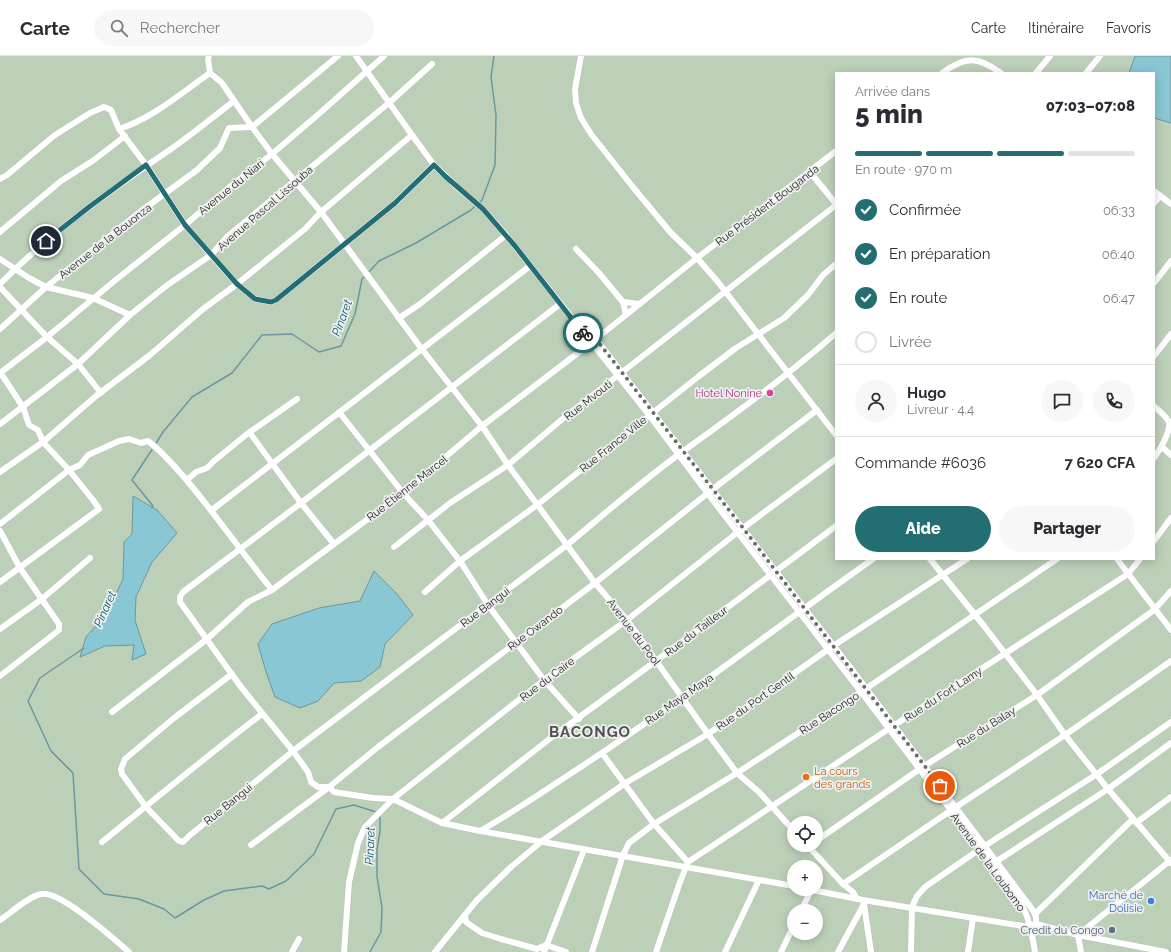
<!DOCTYPE html>
<html lang="fr">
<head>
<meta charset="utf-8">
<style>
  :root { --surface:#fff; --page:#f7f7f7; --text:#2b2b33; --muted:#7c7c81; --line:#e1e1e2; --accent:#236e73 }
  body { margin:0; font-family:Raleway,sans-serif; background:var(--page); color:var(--text); height:100vh; display:flex; flex-direction:column; font-size:15px; white-space:nowrap }
  * { box-sizing:border-box; margin:0 }
  p { font-size:13px; color:var(--muted) }
  .icon { flex:none; width:22px; height:22px; fill:none; stroke:currentColor; stroke-width:2; stroke-linecap:round; stroke-linejoin:round }
  .map { position:relative; flex:1; overflow:hidden }
  .sheet { position:absolute; left:835px; top:16px; width:320px; height:488px; display:flex; flex-direction:column; background:var(--surface); border-radius:0px; box-shadow:0 2px 10px #0003 }
  .sheet>* { flex:none }
  .buttons { position:absolute; left:787px; top:760px; display:grid; gap:8px }
  .buttons a { display:grid; place-items:center; width:36px; height:36px; border-radius:50%; background:var(--surface); box-shadow:0 2px 10px #0003; font-size:20px }
  .pin { position:absolute; display:grid; place-items:center; width:34px; height:34px; color:#fff; margin:-17px; border:2px solid #fff; border-radius:50%; box-shadow:0 1px 4px #0007 }
  .courier { position:absolute; display:grid; place-items:center; width:40px; height:40px; margin:-20px; border:3px solid #236e73; border-radius:50%; background:#fff; color:#222; box-shadow:0 1px 5px #0007 }
  .headline em { font-style:normal; font-weight:800 }
  .headline div { display:flex; flex-direction:column-reverse }
  .headline { display:flex; align-items:center; justify-content:space-between; height:68px; padding:0 20px }
  h1 { font-size:26px; font-weight:800; line-height:30px }
  .bar { display:grid; grid-template-columns:repeat(4,1fr); gap:6px 4px; align-content:center; height:48px; padding:0 20px }
  .bar i { height:5px; border-radius:3px; background:var(--line) }
  .bar .selected { background:var(--accent) }
  .bar p { grid-column:span 4 }
  .line { display:flex; align-items:center; gap:10px; padding:0 20px; border-top:1px solid var(--line) }
  .line div { flex:1 }
  .round { display:grid; place-items:center; flex:none; width:42px; height:42px; border-radius:21px; background:var(--page) }
  ol { padding:0 20px; list-style:none }
  li { display:flex; align-items:center; gap:12px; height:44px }
  li p { margin-inline-start:auto }
  li .icon { padding:4px; border-radius:50%; background:var(--accent); color:#fff; stroke-width:4 }
  li:last-child { color:var(--muted) }
  li i { width:22px; height:22px; border:2px solid var(--line); border-radius:50% }
  .action { display:flex; gap:8px; margin-top:auto; padding:8px 20px }
  .action a { flex:1; height:46px; border-radius:24px; background:var(--accent); color:#fff; font-size:16px; font-weight:800; line-height:46px; text-align:center }
  .action a+a { background:var(--page); color:var(--text) }
  header { display:flex; align-items:center; gap:24px; box-sizing:border-box; height:56px; padding:0 20px; background:var(--surface); border-bottom:1px solid var(--line) }
  header strong { font-size:19px }
  nav { display:flex; gap:22px; margin-inline-start:auto; font-size:14px }
  .search { width:280px; height:36px; background:var(--page); display:flex; align-items:center; gap:10px; box-sizing:border-box; padding:0 14px; border-radius:22px; color:var(--muted); font-size:15px }
  .map>svg:first-child { display:block }
  .green { fill:#bcd0b8; fill-rule:evenodd }
  .water { fill:#89c7d5; stroke:#6b97a1 }
  .lines { fill:none; stroke-linecap:round; stroke-linejoin:round }
  .stream { stroke:#6b97a1; stroke-width:1.5 }
  .minor-casing { stroke:#c0c0c1; stroke-width:7 }
  .minor { stroke:#fff; stroke-width:6 }
  .done { stroke:#6c6c6d; stroke-width:4; stroke-dasharray:0 7.2 }
  .route { stroke:#236e73; stroke-width:5 }
  .hotel-dot { fill:#d1479c; stroke:#efeff0; stroke-width:1.5 }
  .food-dot { fill:#e8710a; stroke:#efeff0; stroke-width:1.5 }
  .shop-dot { fill:#3f7fe0; stroke:#efeff0; stroke-width:1.5 }
  .service-dot { fill:#5c6f8a; stroke:#efeff0; stroke-width:1.5 }
  .labels { text-anchor:middle; stroke-width:3.5; stroke-linejoin:round; paint-order:stroke }
  .street-label { font-size:11px; fill:#262627; stroke:#efeff0 }
  .hotel-label { font-size:11px; fill:#b23c85; stroke:#efeff0; text-anchor:end }
  .food-label { font-size:11px; fill:#c56008; stroke:#efeff0; text-anchor:start }
  .shop-label { font-size:11px; fill:#366cbe; stroke:#efeff0; text-anchor:end }
  .service-label { font-size:11px; fill:#4e5e75; stroke:#efeff0; text-anchor:end }
  .water-label { font-size:12px; font-style:italic; fill:#0a6271; stroke:#efeff0 }
  .district-label { font-size:15px; font-weight:bold; letter-spacing:1px; fill:#4e4f4f; stroke:#efeff0 }
</style>
</head>
<body>
<header>
<strong>Carte</strong>
<div class="search"><svg class="icon" aria-label="search" viewBox="0 0 24 24"><circle cx="10" cy="10" r="6"/><path d="M15 15l6 6"/></svg>Rechercher</div>
<nav><a>Carte</a><a>Itinéraire</a><a>Favoris</a></nav>
</header>
<div class="map">
<svg width="1171" height="896" viewBox="0 0 1171 896">
  <rect width="100%" height="100%" fill="#efeff0"/>
  <path class="green" d="M0,0H1171V896H0ZM836,17H1154V503H836ZM794,767H816V789H794ZM794,811H816V833H794ZM794,855H816V877H794Z"/>
  <g class="water">
    <polygon points="1135,0 1171,0 1171,67 1154,62 1154,17 1129,17"/>
    <polygon points="133,440 157,454 177,477 152,506 136,541 135,564 146,598 132,604 134,589 105,590 80,601 86,581 107,557 123,523 124,486 132,478"/>
    <polygon points="374,515 397,538 413,559 385,588 380,611 361,625 334,627 318,645 300,652 275,641 266,616 258,588 272,568 319,552 360,545"/>
  </g>
  <g class="lines">
    <g class="stream">
      <polyline points="479,147 482,144 495,109 496,59 491,21 494,0"/>
      <polyline points="368,217 379,205 416,187 471,154 476,149"/>
      <polyline points="155,389 163,376 192,341 232,317 262,279 292,278 319,296 341,290 355,258 362,223 366,219"/>
      <polyline points="152,452 153,450 132,424 153,392"/>
      <polyline points="84,592 40,622 28,645 51,695 73,717 79,813 104,838 139,843 164,853 175,862 204,844 224,835 262,830 269,833 286,825 314,798 336,753 354,749 376,756"/>
      <polyline points="370,896 381,876 382,852 377,820 377,794 380,775 380,761 379,759"/>
    </g>
    <defs>
      <g id="minor">
        <polyline points="209,0 208,3 210,17 222,27 252,71 272,98 321,156 421,292 482,370 508,409 595,527 627,564 708,678 737,717 759,736 794,775"/>
        <path d="M356,0L412,79L434,109L458,132L483,153L506,179L649,359L708,438L861,636L1019,844C1029,860 1032,878 1035,896"/>
        <polyline points="581,0 575,33 576,47 581,62 591,78 632,130 671,177 697,202 718,226 836,379"/>
        <path d="M942,17C966,0 977,0 1001,17"/>
        <polyline points="1036,17 1050,0"/>
        <polyline points="1086,17 1100,0"/>
        <path d="M119,73C153,62 181,37 210,17"/>
        <polyline points="810,116 836,148"/>
        <polyline points="0,123 7,119 55,79 90,57 104,51 107,52 111,54 119,73 146,109 185,169 211,199 237,228 255,243 271,246 276,244 395,147 434,109"/>
        <polyline points="1154,135 1171,148"/>
        <polyline points="1154,147 1160,140"/>
        <polyline points="0,176 61,125 94,104 125,80"/>
        <polyline points="576,193 599,217 623,246 626,259"/>
        <polyline points="0,203 29,222 46,231 93,242 130,259"/>
        <polyline points="1154,227 1171,205"/>
        <path d="M0,228C51,176 111,134 171,93C193,78 213,61 234,45"/>
        <polyline points="0,231 47,281 78,308 101,337"/>
        <polyline points="623,246 640,248"/>
        <polyline points="560,248 301,447 183,536 180,541 180,546 241,631 293,695 308,716 311,726 318,731 329,731 334,736 373,742 393,743 442,767 480,775 794,830"/>
        <polyline points="399,262 420,248 506,179"/>
        <polyline points="0,273 46,231 141,155 197,114 220,92 229,72 252,71 338,0"/>
        <path d="M593,281L596,283L850,611L1023,841C1036,858 1040,859 1032,880"/>
        <polyline points="1154,300 1171,278"/>
        <polyline points="0,316 23,351 29,369 38,374 43,386 69,414 93,444 99,453 0,526"/>
        <polyline points="0,317 47,281 118,222 185,169 232,129 272,98 321,56 384,0"/>
        <path d="M1154,350C1159,355 1166,360 1169,366C1171,375 1160,394 1154,402"/>
        <polyline points="339,356 403,437 428,464 460,505 488,549 544,624 579,663"/>
        <polyline points="0,368 78,308 130,259 166,230 211,199 228,180 390,46 432,8"/>
        <polyline points="250,377 301,447 334,488"/>
        <polyline points="1162,391 1171,399"/>
        <polyline points="0,416 43,386 96,340 150,299 203,253 237,228 279,194 305,173 321,156 412,79"/>
        <polyline points="187,424 196,416 207,412 214,405 247,378 297,343"/>
        <polyline points="212,454 530,210"/>
        <path d="M0,468L69,414L80,409L88,399L119,385L129,383L141,387L148,385C164,397 176,412 189,427C218,462 244,499 272,534"/>
        <polyline points="0,475 20,512 59,568 59,574 54,578 0,620"/>
        <polyline points="1154,485 1171,462"/>
        <polyline points="394,491 450,447 508,409 566,360 836,149"/>
        <polyline points="930,503 984,570 1037,639 1065,679 1108,733 1171,807"/>
        <polyline points="1117,503 1171,574"/>
        <polyline points="425,536 460,505 537,449 699,320 736,292 784,262 808,239 823,219 836,208"/>
        <polyline points="0,573 42,543 90,502"/>
        <path d="M232,618L174,662L125,703L121,713L122,718L146,751L179,785L183,786L189,780L293,695L567,489C604,458 640,427 678,399C732,360 786,321 836,277"/>
        <polyline points="112,656 207,583 248,546 272,534 403,437 482,370 591,287 697,202 836,95"/>
        <polyline points="602,697 654,768 688,806"/>
        <polyline points="442,767 552,681 656,605 836,470"/>
        <polyline points="1136,767 1171,741"/>
        <path d="M480,775C510,758 538,739 567,720C672,652 771,575 873,503"/>
        <polyline points="816,785 924,710 1037,639 1154,554 1171,535"/>
        <path d="M102,786C155,743 208,699 262,658"/>
        <polyline points="251,789 329,731 378,691 595,527 713,433 817,354"/>
        <polyline points="807,789 843,828 853,836 857,843"/>
        <polyline points="997,805 1108,733 1171,687"/>
        <polyline points="843,828 956,751 1065,679 1171,605"/>
        <polyline points="807,833 863,844 1029,871 1036,868 1078,879 1166,896"/>
        <polyline points="864,848 871,896"/>
        <polyline points="801,855 811,834"/>
        <polyline points="1035,858 1133,763"/>
        <polyline points="465,860 466,866 482,877 501,883 537,893 546,889 566,896"/>
        <path d="M0,864C12,856 28,841 41,838C60,834 114,883 129,896"/>
        <polyline points="292,896 299,883"/>
        <polyline points="344,896 349,826 358,787 365,771 393,743 544,624 627,564 743,472 836,403"/>
        <polyline points="435,896 477,844 511,811 542,785 624,728 708,678 833,590 967,503"/>
        <polyline points="544,896 584,794"/>
        <polyline points="592,896 623,799 629,787 654,768 737,717 861,636 1057,503"/>
        <polyline points="656,896 680,826 688,806 893,670 1128,518 1140,503"/>
        <polyline points="725,896 759,824"/>
        <polyline points="781,896 794,869"/>
        <polyline points="838,896 864,848 863,844"/>
        <polyline points="911,896 912,851 917,840 925,831 980,793 1097,718 1171,666"/>
        <polyline points="968,896 973,862"/>
        <polyline points="1081,896 1078,879 1171,804"/>
      </g>
    </defs>
    <use href="#minor" class="minor-casing"/>
    <use href="#minor" class="minor"/>
  </g>
  <g class="lines">
    <polyline class="done" points="583,277 596,283 743,472 940,730"/>
    <polyline class="route" points="46,185 89,151 146,109 185,169 237,228 255,243 271,246 276,244 395,147 434,109 446,121 483,153 515,190 583,277"/>
  </g>
  <circle class="hotel-dot" cx="770" cy="337" r="4"/>
  <circle class="food-dot" cx="806" cy="721" r="4"/>
  <circle class="shop-dot" cx="1151" cy="845" r="4"/>
  <circle class="service-dot" cx="1112" cy="874" r="4"/>
  <g class="labels">
    <g class="street-label">
      <text transform="translate(231 131) rotate(-39)" y="4">Avenue du Niari</text>
      <text transform="translate(767 149) rotate(-37)" y="4">Rue Président Bouganda</text>
      <text transform="translate(265 152) rotate(-41)" y="4">Avenue Pascal Lissouba</text>
      <text transform="translate(105 185) rotate(-38)" y="4">Avenue de la Bouonza</text>
      <text transform="translate(588 344) rotate(-38)" y="4">Rue Mvouti</text>
      <text transform="translate(613 388) rotate(-39)" y="4">Rue France Ville</text>
      <text transform="translate(407 432) rotate(-38)" y="4">Rue Étienne Marcel</text>
      <text transform="translate(485 551) rotate(-37)" y="4">Rue Bangui</text>
      <text transform="translate(535 572) rotate(-37)" y="4">Rue Owando</text>
      <text transform="translate(696 575) rotate(-37)" y="4">Rue du Tailleur</text>
      <text transform="translate(634 576) rotate(53)" y="4">Avenue du Pool</text>
      <text transform="translate(547 623) rotate(-37)" y="4">Rue du Caire</text>
      <text transform="translate(943 638) rotate(-33)" y="4">Rue du Fort Lamy</text>
      <text transform="translate(679 643) rotate(-35)" y="4">Rue Maya Maya</text>
      <text transform="translate(755 645) rotate(-35)" y="4">Rue du Port Gentil</text>
      <text transform="translate(829 657) rotate(-33)" y="4">Rue Bacongo</text>
      <text transform="translate(986 671) rotate(-32)" y="4">Rue du Balay</text>
      <text transform="translate(228 748) rotate(-39)" y="4">Rue Bangui</text>
      <text transform="translate(988 806) rotate(54)" y="4">Avenue de la Loubomo</text>
    </g>
    <g class="hotel-label">
      <text x="762" y="341">Hotel Nonine</text>
    </g>
    <g class="food-label">
      <text x="814" y="719">La cours<tspan x="814" dy="13">des grands</tspan></text>
    </g>
    <g class="shop-label">
      <text x="1143" y="843">Marché de<tspan x="1143" dy="13">Dolisie</tspan></text>
    </g>
    <g class="service-label">
      <text x="1104" y="878">Credit du Congo</text>
    </g>
    <g class="water-label">
      <text transform="translate(342 262) rotate(-70)" y="4">Pinaret</text>
      <text transform="translate(105 553) rotate(-66)" y="4">Pinaret</text>
      <text transform="translate(370 790) rotate(-88)" y="4">Pinaret</text>
    </g>
    <g class="district-label">
      <text x="590" y="681">BACONGO</text>
    </g>
  </g>
</svg>
<div class="buttons">
<a><svg class="icon" aria-label="locate" viewBox="0 0 24 24"><circle cx="12" cy="12" r="6"/><path d="M12 2v4M12 18v4M2 12h4M18 12h4"/></svg></a>
<a>+</a>
<a>−</a>
</div>
<div class="pin" style="left:940px;top:730px;background:#ea580c"><svg class="icon" aria-label="bag" viewBox="0 0 24 24"><path d="M5 8h14l-1 12H6zM9 8a3 3 0 0 1 6 0"/></svg></div>
<div class="pin" style="left:46px;top:185px;background:#1f2937"><svg class="icon" aria-label="home" viewBox="0 0 24 24"><path d="M3 11l9-7 9 7M6 9v11h12V9"/></svg></div>
<div class="courier" style="left:583px;top:277px"><svg class="icon" aria-label="bike" viewBox="0 0 24 24"><circle cx="6" cy="16" r="4"/><circle cx="18" cy="16" r="4"/><path d="M6 16l4-8h5l3 8M10 8l3 8H6M13 5h3"/></svg></div>
<section class="sheet">
<div class="headline"><div><h1>5 min</h1><p>Arrivée dans</p></div><em>07:03–07:08</em></div>
<div class="bar"><i class="selected"></i><i class="selected"></i><i class="selected"></i><i></i><p>En route · 970 m</p></div>
<ol>
<li><svg class="icon" aria-label="check" viewBox="0 0 24 24"><path d="M5 12l5 5 9-10"/></svg>Confirmée<p>06:33</p></li>
<li><svg class="icon" aria-label="check" viewBox="0 0 24 24"><path d="M5 12l5 5 9-10"/></svg>En préparation<p>06:40</p></li>
<li><svg class="icon" aria-label="check" viewBox="0 0 24 24"><path d="M5 12l5 5 9-10"/></svg>En route<p>06:47</p></li>
<li><i></i>Livrée</li>
</ol>
<div class="line" style="height:72px"><a class="round"><svg class="icon" aria-label="person" viewBox="0 0 24 24"><circle cx="12" cy="8" r="4"/><path d="M4 21q1-7 8-7t8 7"/></svg></a><div><b>Hugo</b><p>Livreur · 4.4</p></div><a class="round"><svg class="icon" aria-label="chat" viewBox="0 0 24 24"><path d="M4 5h16v11H9l-5 4z"/></svg></a><a class="round"><svg class="icon" aria-label="phone" viewBox="0 0 24 24"><path d="M5 4h4l2 5-3 2q2 4 5 5l2-3 5 2v4C11 20 4 13 5 4z"/></svg></a></div>
<div class="line" style="height:52px"><div>Commande #6036</div><b>7 620 CFA</b></div>
<div class="action"><a>Aide</a><a>Partager</a></div>
</section>
</div>
</body>
</html>
